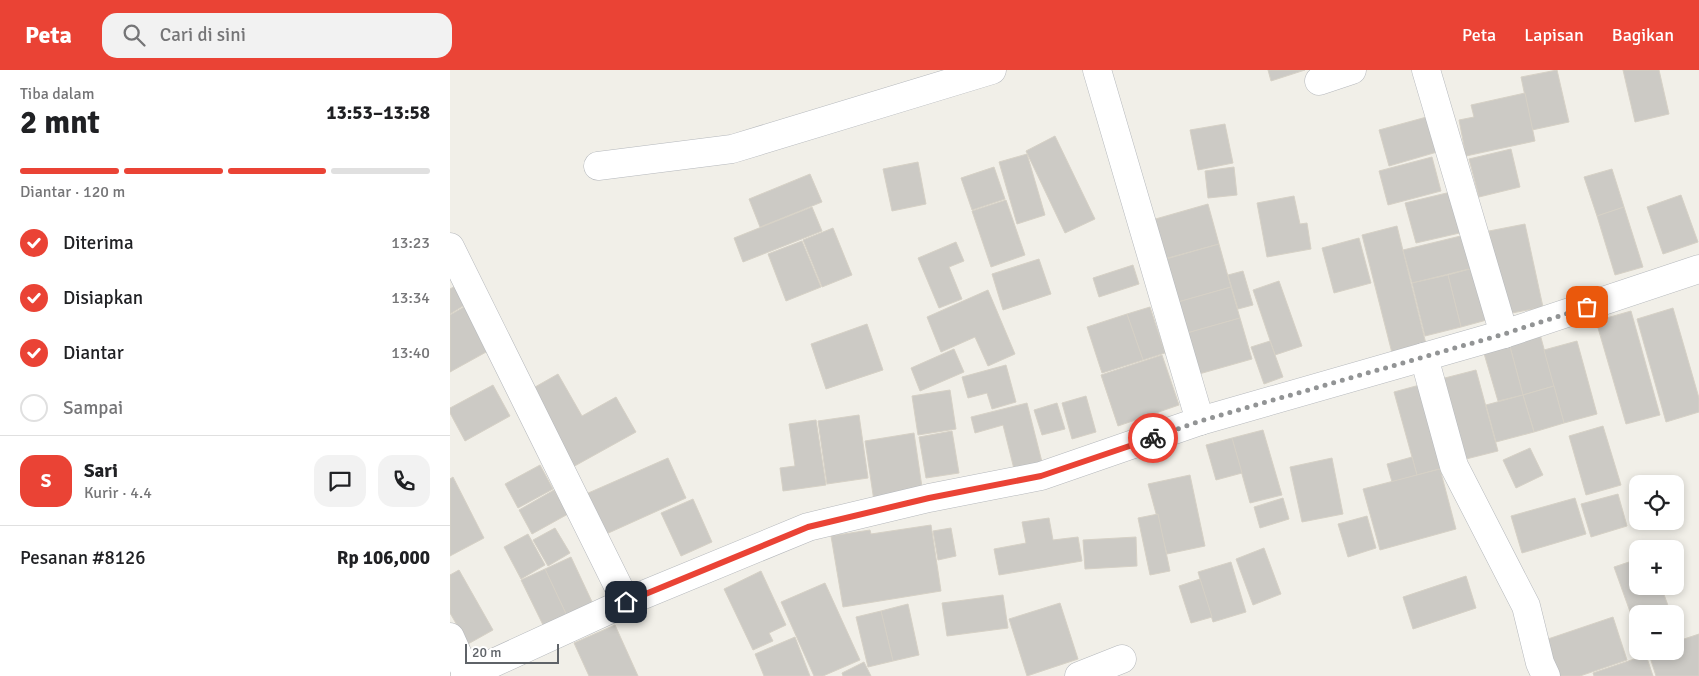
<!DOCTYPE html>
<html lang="id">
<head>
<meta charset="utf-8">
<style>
  :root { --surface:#fff; --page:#f2f2f2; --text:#202124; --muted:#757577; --line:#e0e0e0; --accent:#ea4335 }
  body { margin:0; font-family:Signika,sans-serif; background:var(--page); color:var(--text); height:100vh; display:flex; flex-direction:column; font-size:19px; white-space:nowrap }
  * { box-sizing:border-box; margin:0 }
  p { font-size:16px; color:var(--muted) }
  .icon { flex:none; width:28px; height:28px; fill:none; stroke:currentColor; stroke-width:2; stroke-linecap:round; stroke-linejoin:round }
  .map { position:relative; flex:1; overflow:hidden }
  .details { display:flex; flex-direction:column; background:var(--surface); width:450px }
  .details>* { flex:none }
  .fabs { position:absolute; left:1179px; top:405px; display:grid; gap:10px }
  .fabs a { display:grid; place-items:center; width:55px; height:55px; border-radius:10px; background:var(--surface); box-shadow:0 2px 8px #0003; font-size:25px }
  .scale { position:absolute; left:15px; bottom:12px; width:94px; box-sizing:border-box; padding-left:5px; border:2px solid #5f6368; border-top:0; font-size:14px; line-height:18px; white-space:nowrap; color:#5f6368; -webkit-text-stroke:4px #fff; paint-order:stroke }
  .pin { position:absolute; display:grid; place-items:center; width:42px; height:42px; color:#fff; margin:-21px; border-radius:10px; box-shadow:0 2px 8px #0006 }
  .courier { position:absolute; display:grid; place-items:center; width:50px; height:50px; margin:-25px; border:4px solid #ea4335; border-radius:50%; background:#fff; color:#222; box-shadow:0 1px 6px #0007 }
  .head em { font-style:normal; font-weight:700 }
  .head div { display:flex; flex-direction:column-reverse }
  .head { display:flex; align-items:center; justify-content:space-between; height:85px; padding:0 20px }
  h1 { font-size:32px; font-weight:700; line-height:38px }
  .bar { display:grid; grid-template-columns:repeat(4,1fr); gap:8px 5px; align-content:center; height:60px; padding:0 20px }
  .bar i { height:6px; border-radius:4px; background:var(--line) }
  .bar .current { background:var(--accent) }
  .bar p { grid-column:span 4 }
  .line { display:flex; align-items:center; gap:12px; padding:0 20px; border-top:1px solid var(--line) }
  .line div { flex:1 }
  .round { display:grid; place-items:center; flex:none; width:52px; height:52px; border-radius:15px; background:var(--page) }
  ol { padding:0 20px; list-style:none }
  li { display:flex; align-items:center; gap:15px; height:55px }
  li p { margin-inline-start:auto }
  li .icon { padding:5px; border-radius:50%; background:var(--accent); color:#fff; stroke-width:4 }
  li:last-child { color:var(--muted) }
  li i { width:28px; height:28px; border:2px solid var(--line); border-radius:50% }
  header { display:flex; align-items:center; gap:30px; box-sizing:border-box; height:70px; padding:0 25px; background:var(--accent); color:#fff }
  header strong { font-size:24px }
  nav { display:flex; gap:28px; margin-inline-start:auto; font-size:18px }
  .search { width:350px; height:45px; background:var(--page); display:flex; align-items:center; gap:12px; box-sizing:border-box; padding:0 18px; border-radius:15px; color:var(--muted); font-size:19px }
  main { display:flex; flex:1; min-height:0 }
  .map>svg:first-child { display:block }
  .building { fill:#cccac5; stroke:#d6d1c6 }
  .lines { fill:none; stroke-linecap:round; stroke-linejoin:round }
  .minor-casing { stroke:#b5b8bc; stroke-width:29 }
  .minor { stroke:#fff; stroke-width:28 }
  .done { stroke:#929495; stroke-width:5; stroke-dasharray:0 9 }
  .route { stroke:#ea4335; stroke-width:6 }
</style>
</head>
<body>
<header>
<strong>Peta</strong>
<div class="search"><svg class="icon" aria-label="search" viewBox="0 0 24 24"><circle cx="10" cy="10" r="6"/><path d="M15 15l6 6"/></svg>Cari di sini</div>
<nav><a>Peta</a><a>Lapisan</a><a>Bagikan</a></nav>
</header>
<main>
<section class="details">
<div class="head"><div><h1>2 mnt</h1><p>Tiba dalam</p></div><em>13:53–13:58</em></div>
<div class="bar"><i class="current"></i><i class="current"></i><i class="current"></i><i></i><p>Diantar · 120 m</p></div>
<ol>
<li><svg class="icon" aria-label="check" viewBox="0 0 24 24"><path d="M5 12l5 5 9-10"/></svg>Diterima<p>13:23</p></li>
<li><svg class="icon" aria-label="check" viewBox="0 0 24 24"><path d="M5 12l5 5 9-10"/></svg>Disiapkan<p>13:34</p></li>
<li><svg class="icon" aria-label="check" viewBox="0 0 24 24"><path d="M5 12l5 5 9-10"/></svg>Diantar<p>13:40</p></li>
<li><i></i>Sampai</li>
</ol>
<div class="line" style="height:90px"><b class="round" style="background:var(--accent);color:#fff">S</b><div><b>Sari</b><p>Kurir · 4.4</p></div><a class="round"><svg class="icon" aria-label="chat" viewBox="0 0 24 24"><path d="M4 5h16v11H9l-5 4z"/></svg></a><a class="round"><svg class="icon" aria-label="phone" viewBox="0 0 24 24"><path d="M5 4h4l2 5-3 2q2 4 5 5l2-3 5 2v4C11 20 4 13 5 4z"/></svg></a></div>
<div class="line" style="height:65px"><div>Pesanan #8126</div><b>Rp 106,000</b></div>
</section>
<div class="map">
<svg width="1249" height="606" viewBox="0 0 1249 606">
  <rect width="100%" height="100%" fill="#f1efe8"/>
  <g class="building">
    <polygon points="818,0 855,0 821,11"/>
    <polygon points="1107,0 1119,52 1082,60 1071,7"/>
    <polygon points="1173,0 1209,0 1219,44 1185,52"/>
    <polygon points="1075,23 1085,71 1016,86 1009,50 1024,47 1021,35"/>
    <polygon points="984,45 994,80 939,96 929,60"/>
    <polygon points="775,54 783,93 748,100 740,60"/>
    <polygon points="605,66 645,149 615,163 576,81"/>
    <polygon points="1061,79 1070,117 1029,127 1019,89"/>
    <polygon points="577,84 595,145 567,154 549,92"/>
    <polygon points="982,87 991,121 938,135 929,101"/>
    <polygon points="468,92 476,134 442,141 433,99"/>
    <polygon points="544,97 555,129 522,140 511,108"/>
    <polygon points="784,97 787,125 758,128 755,101"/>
    <polygon points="1162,99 1174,137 1147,146 1134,107"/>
    <polygon points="360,104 372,132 310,157 299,129"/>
    <polygon points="1005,121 1014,162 966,173 955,133"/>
    <polygon points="1231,125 1248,172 1213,184 1197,137"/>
    <polygon points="844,126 850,154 857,153 861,179 817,187 807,133"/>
    <polygon points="556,130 575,185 541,197 522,141"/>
    <polygon points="758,134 769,174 707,191 695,152"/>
    <polygon points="362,137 372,161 293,192 284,168"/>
    <polygon points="1174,137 1193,197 1165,205 1147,146"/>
    <polygon points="1075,154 1093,237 1057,244 1039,161"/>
    <polygon points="947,156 976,274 942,283 912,165"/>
    <polygon points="383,158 402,205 372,217 353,170"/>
    <polygon points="1023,163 1031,196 962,213 953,180"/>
    <polygon points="909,168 921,213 884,223 872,178"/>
    <polygon points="352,171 371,217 336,231 318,184"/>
    <polygon points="506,172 514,191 499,197 512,229 489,238 468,188"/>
    <polygon points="769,174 781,217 728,232 716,189"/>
    <polygon points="589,189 601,224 553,240 542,204"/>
    <polygon points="683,195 689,214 649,227 643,208"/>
    <polygon points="1031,196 1044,248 1011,257 998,205"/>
    <polygon points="793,201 803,235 788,239 778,205"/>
    <polygon points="998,205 1011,257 975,266 962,213"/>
    <polygon points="829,211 852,276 825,285 803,220"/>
    <polygon points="7,215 18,233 0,244 0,219"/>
    <polygon points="781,217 790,248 737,263 728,232"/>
    <polygon points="538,220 565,284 538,296 525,267 491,282 477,247"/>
    <polygon points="14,237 38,281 0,302 0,245"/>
    <polygon points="700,237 715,283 693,290 677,244"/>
    <polygon points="1223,238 1249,328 1249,342 1216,352 1187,249"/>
    <polygon points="1181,241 1210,345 1176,354 1146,251"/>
    <polygon points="677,244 693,290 652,303 637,257"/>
    <polygon points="790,248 802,289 749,304 737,263"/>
    <polygon points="417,254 433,300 376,319 361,274"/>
    <polygon points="1090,264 1104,316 1073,325 1059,273"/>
    <polygon points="820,271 833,307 814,314 801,277"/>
    <polygon points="1127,271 1147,344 1114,353 1094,280"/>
    <polygon points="1059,273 1073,325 1048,331 1033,280"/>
    <polygon points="504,279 514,302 470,321 461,298"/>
    <polygon points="712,285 729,335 668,356 651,305"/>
    <polygon points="556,295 566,332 542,339 537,323 518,328 512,307"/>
    <polygon points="1026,300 1048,381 1008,391 987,310"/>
    <polygon points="108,304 132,346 166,327 186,362 121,398 78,321"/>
    <polygon points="977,313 1000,396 967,405 944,322"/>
    <polygon points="43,315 60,346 15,371 0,343 0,338"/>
    <polygon points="1104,316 1114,353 1084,362 1073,325"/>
    <polygon points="500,320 506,359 468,365 462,326"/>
    <polygon points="1073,325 1084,362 1046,372 1036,335"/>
    <polygon points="636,326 646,362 622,369 612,333"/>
    <polygon points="577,333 593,396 565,403 553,355 525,363 521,347"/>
    <polygon points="607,333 615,359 592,365 584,340"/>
    <polygon points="409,345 418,408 377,414 368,351"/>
    <polygon points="366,350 376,415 333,421 330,398 345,396 339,354"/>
    <polygon points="1153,356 1171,415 1136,425 1119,366"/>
    <polygon points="813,360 832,425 800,433 782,368"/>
    <polygon points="502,361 509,403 476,408 469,367"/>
    <polygon points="464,363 473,424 424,431 415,371"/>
    <polygon points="782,368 792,403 766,410 756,375"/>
    <polygon points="1080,378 1093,405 1066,418 1053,390"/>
    <polygon points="962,387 967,405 942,412 937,394"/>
    <polygon points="218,388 236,428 154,465 136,424"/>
    <polygon points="882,388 893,444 852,452 840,397"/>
    <polygon points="90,395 103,419 68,438 55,414"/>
    <polygon points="990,399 1006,459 930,480 913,419"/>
    <polygon points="740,405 755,476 717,484 698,414"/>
    <polygon points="3,407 34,468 0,486 0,409"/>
    <polygon points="104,420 118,444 82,464 69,440"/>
    <polygon points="1168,424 1177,456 1141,467 1131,434"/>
    <polygon points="833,428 839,449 810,458 804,437"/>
    <polygon points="1125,428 1136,464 1072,483 1061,446"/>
    <polygon points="243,429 262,472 231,486 211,443"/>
    <polygon points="708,444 720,501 700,505 688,448"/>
    <polygon points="917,446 926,478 898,487 888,454"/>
    <polygon points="599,448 603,470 628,467 632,491 549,505 544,479 576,473 572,452"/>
    <polygon points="481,455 491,521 393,537 381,466 420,460 421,464"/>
    <polygon points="105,458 120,483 98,496 83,470"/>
    <polygon points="501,458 506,486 488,490 483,461"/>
    <polygon points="78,464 95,495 71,509 54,477"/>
    <polygon points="686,467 687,496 635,499 633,470"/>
    <polygon points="814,478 831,524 803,535 786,489"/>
    <polygon points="121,487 144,536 118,548 95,499"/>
    <polygon points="1188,489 1188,516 1211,516 1221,544 1188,544 1188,564 1164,497"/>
    <polygon points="781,492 796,542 763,552 748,502"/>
    <polygon points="95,499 118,548 95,559 71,510"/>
    <polygon points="9,500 43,560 18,574 0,543 0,505"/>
    <polygon points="311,501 336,555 319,563 323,571 303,580 274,519"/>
    <polygon points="1016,506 1026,538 963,559 953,527"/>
    <polygon points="750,509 762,547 741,553 729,516"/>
    <polygon points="375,513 410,590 373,606 364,606 331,532"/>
    <polygon points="553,525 558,558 497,566 492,533"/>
    <polygon points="610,533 628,589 577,606 559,549"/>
    <polygon points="458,534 469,585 443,591 431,541"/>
    <polygon points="431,541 443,591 418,597 406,547"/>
    <polygon points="1163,547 1177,590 1130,606 1103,606 1092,571"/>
    <polygon points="165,555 188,606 139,606 124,573"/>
    <polygon points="1249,564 1249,606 1206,606 1198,581 1225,581 1225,572"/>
    <polygon points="345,567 360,606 314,606 305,584"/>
    <polygon points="1196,585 1203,606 1144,606 1143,603"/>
    <polygon points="414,592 421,606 393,606 392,603"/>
  </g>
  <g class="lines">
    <defs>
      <g id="minor">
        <polyline points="647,0 750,351"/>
        <polyline points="976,0 1054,264"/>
        <polyline points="869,11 902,0"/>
        <polyline points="148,96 282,79 542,0"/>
        <polyline points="0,177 176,532"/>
        <polyline points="974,287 1004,396 1076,536 1090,593 1096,606"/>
        <polyline points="0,567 17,605"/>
        <polyline points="15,606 176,532 358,457 479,428 591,406 750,351 1054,264 1249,199"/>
        <polyline points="629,606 672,589"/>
      </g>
    </defs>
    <use href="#minor" class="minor-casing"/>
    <use href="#minor" class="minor"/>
  </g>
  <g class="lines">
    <polyline class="done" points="703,368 750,351 1054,264 1137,237"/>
    <polyline class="route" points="176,532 358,457 479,428 591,406 703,368"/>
  </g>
</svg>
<div class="fabs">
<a><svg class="icon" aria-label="locate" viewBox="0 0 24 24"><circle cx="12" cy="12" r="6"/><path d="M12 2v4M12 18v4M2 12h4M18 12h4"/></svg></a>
<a>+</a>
<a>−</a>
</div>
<div class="scale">20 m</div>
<div class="pin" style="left:1137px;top:237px;background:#ea580c"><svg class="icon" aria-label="bag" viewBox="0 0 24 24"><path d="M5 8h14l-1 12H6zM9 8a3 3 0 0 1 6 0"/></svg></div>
<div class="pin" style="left:176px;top:532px;background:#1f2937"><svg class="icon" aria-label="home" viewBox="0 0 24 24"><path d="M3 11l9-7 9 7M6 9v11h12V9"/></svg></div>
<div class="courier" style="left:703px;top:368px"><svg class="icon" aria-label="bike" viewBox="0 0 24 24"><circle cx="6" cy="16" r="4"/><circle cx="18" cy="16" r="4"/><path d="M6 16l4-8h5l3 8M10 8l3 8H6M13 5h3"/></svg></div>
</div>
</main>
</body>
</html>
